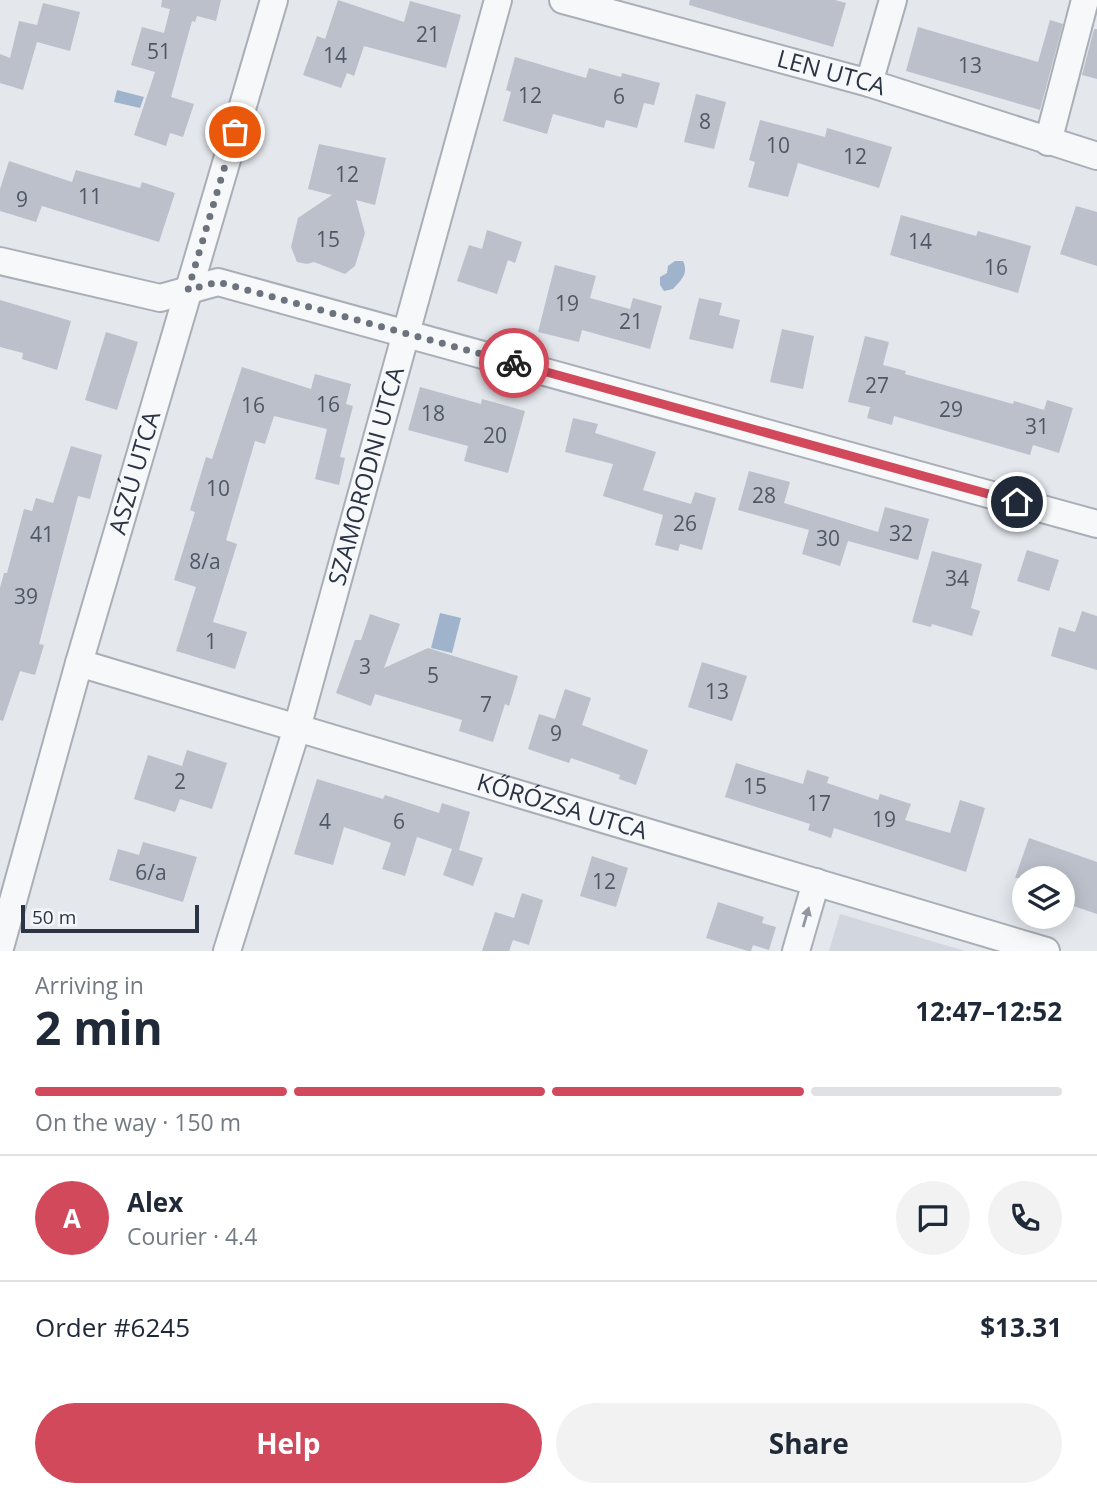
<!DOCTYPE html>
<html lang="en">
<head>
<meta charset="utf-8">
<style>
  :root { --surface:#fff; --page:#f2f2f3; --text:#1f2937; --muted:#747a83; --line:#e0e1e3; --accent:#d1495b }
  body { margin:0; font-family:"Open Sans",sans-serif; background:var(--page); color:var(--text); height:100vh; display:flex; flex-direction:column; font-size:26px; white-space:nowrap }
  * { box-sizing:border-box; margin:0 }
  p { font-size:23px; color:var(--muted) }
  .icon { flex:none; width:38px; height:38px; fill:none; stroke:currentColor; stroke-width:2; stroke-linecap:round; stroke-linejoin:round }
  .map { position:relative; height:951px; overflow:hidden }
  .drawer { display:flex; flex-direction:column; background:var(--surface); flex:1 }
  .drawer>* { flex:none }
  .buttons { position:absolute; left:1012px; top:866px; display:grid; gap:14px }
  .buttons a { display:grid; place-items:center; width:63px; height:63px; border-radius:50%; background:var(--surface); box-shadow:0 4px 18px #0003; font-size:35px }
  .scale { position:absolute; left:21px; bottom:18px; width:178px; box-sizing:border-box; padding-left:7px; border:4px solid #2b3445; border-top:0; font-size:19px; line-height:24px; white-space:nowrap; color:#2b3445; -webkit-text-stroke:5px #f4f6f9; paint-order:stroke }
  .pin { position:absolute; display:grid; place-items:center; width:60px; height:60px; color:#fff; margin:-30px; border:4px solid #fff; border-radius:50%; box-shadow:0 2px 7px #0007 }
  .courier { position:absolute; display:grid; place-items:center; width:70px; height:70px; margin:-35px; border:5px solid #d1495b; border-radius:50%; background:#fff; color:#222; box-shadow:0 2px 9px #0007 }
  .head em { font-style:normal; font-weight:700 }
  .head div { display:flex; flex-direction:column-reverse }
  .head { display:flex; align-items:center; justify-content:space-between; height:119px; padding:0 35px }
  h1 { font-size:46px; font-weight:700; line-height:52px }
  .bar { display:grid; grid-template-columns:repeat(4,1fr); gap:10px 7px; align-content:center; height:84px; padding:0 35px }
  .bar i { height:9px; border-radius:5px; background:var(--line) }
  .bar .selected { background:var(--accent) }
  .bar p { grid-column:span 4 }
  .line { display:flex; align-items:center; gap:18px; padding:0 35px; border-top:2px solid var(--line) }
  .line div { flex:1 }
  .round { display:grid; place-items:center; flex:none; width:74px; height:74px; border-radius:37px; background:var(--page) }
  .primary-button { display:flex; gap:14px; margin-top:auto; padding:14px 35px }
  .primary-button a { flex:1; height:80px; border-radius:42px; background:var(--accent); color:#fff; font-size:28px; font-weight:700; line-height:80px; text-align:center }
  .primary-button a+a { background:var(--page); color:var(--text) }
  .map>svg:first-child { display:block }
  .built { fill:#d2d6de }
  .water { fill:#9fb4cc }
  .building { fill:#bbc0ca }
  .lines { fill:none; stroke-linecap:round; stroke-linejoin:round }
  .minor-casing { stroke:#a9aeb7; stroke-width:30 }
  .minor { stroke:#f7f8fa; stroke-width:26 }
  .oneway { fill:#9196a0 }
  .done { stroke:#6c737f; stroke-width:7; stroke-dasharray:0 12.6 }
  .route { stroke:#d1495b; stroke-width:9 }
  .labels { text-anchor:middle; stroke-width:6; stroke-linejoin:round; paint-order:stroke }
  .number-label { font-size:21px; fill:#4f5766 }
  .street-label { font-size:24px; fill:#2b3445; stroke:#f4f6f9 }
</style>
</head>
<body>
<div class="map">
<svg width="1097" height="951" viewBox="0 0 1097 951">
  <rect width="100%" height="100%" fill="#e4e7ec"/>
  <polygon class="built" points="840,914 965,951 829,951"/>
  <g class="water">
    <polygon points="117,90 144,97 140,108 114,102"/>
    <path d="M675,261H683C689,274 681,280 673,289L664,291L660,285V277L667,273L668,266Z"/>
    <polygon points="440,613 461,618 452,653 431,648"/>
  </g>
  <g class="building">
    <polygon points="162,0 221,0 216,21 197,16 195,22 192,21 171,97 194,104 183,137 170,133 166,146 134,135 155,72 131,65 142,27 164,33 170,9 161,7"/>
    <polygon points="338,0 404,22 410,1 461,15 446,68 364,46 354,76 347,73 341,88 303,75 317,36 325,39"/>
    <polygon points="690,0 835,0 846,3 833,47 689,5"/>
    <polygon points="43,3 80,12 70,51 37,42 23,90 0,83 0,54 10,58 19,21 37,25"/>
    <polygon points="1050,20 1063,24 1040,110 906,71 918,27 1038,62"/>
    <polygon points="1094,29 1097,29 1097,79 1082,75"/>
    <polygon points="515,57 586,78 589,68 621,77 622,73 660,83 654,105 644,103 637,128 606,120 604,128 553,114 547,134 503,121 511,92 506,90"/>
    <polygon points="696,94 726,102 714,149 684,142"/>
    <polygon points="760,120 825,137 827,128 892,147 879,188 798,163 788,197 748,187 755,162 749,160"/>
    <polygon points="319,144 386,158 375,205 356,200 365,233 355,266 345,274 314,262 307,264 297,262 291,247 298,218 332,195 308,189"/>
    <polygon points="9,161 72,182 76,170 140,188 142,182 175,193 159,242 42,206 36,222 0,211 0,189"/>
    <polygon points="1076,206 1097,212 1097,266 1060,254"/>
    <polygon points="901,215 976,236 978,231 1031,246 1018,293 890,255"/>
    <polygon points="487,230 522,242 515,263 508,260 497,294 457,281 469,245 482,249"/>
    <polygon points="555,265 596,276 590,298 630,309 633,298 662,306 650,349 582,330 579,342 538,332"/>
    <polygon points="699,298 722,303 719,315 740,320 733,349 689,339"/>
    <polygon points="0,300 71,321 57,370 22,359 23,353 0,347"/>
    <polygon points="782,329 814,336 803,389 770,382"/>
    <polygon points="106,332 138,342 117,410 85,400"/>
    <polygon points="865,336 889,342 883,365 906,371 905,374 1013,404 1014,401 1044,410 1047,400 1073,408 1059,453 1033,445 1030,455 894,416 892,425 867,418 870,407 848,402"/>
    <polygon points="242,367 311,389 315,374 351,384 346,404 353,406 340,457 345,458 339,485 315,479 327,429 274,416 265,444 255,441 226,540 237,544 213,622 247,632 235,669 176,651 196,587 174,580 195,512 190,510 206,457 212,459"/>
    <polygon points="420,387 481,404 482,399 525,411 508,473 464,461 468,446 408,430"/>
    <polygon points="573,418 598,424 595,433 656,452 643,490 691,504 695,492 716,498 702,550 680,544 678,551 655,545 663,515 603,496 613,464 565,452"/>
    <polygon points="71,446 102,455 90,499 78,496 39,644 44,645 35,675 20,671 3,721 0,720 0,588 4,573 7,573 24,509 32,511 36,498 53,503"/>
    <polygon points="749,471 790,482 784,503 878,532 885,507 929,519 918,560 848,541 840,566 802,554 809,530 738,510"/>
    <polygon points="1027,550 1059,560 1049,591 1017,581"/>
    <polygon points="932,551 982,564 971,608 980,611 972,636 932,624 931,627 912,622"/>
    <polygon points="1082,611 1097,616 1097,670 1051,656 1059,627 1075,632"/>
    <polygon points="370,614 400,624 384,668 428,648 518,676 509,706 505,704 493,742 459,731 462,720 375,694 371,706 336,693 355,640 361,640"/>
    <polygon points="702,662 747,676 732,721 688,707"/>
    <polygon points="565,689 591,698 582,725 648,750 636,785 619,779 620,775 571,758 569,763 528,749 539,714 555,719"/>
    <polygon points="187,750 227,763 212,809 180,799 175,812 134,799 148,755 182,766"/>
    <polygon points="736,763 803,784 807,770 829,777 827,783 878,800 880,794 911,804 905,820 950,833 960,800 985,808 966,872 834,828 831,838 808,830 810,824 725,797"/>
    <polygon points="317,779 383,799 385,795 439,813 442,803 470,812 459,850 483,858 473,886 443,875 452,849 417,837 405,876 382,869 391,843 344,827 333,865 294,854"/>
    <polygon points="1029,838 1097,862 1097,914 1062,902 1062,878 1015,878"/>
    <polygon points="143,842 197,857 183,902 109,880 118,849 139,855"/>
    <polygon points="592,856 628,868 616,907 580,896"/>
    <polygon points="522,893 543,900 529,945 513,940 509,951 482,951 495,912 514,918"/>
    <polygon points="718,902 764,917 762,923 776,927 769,950 753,945 751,951 748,951 706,938"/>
  </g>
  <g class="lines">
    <defs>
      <g id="minor">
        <path id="s1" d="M563,0L869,83L1097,156"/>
        <polyline points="869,83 893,0"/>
        <polyline points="1048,142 1085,0"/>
        <polyline points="0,261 160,298 218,282 1097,524"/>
        <path id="s2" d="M79,663L1046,951"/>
        <path id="s3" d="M0,948L79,663L274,0"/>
        <path id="s4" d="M227,951L297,728L498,0"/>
        <polyline points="796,951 816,882"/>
      </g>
    </defs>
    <use href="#minor" class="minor-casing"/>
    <use href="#minor" class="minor"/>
  </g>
  <defs><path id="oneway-solid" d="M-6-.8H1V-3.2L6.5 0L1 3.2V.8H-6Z" transform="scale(1.75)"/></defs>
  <use class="oneway" href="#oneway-solid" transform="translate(806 917) rotate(-74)"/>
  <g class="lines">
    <polyline class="done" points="235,132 188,290 218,282 514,363"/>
    <polyline class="route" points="514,363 1017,502"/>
  </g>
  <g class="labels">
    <g class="number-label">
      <text x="428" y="42">21</text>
      <text x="159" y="59">51</text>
      <text x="335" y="63">14</text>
      <text x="970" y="73">13</text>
      <text x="530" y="103">12</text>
      <text x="619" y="104">6</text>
      <text x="705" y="129">8</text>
      <text x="778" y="153">10</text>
      <text x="855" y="164">12</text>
      <text x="347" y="182">12</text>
      <text x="90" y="204">11</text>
      <text x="22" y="207">9</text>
      <text x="328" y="247">15</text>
      <text x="920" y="249">14</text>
      <text x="996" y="275">16</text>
      <text x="567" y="311">19</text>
      <text x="631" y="329">21</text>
      <text x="877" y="393">27</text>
      <text x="328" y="412">16</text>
      <text x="253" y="413">16</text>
      <text x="951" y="417">29</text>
      <text x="433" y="421">18</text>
      <text x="1037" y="434">31</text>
      <text x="495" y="443">20</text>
      <text x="218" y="496">10</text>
      <text x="764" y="503">28</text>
      <text x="685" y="531">26</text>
      <text x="901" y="541">32</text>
      <text x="42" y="542">41</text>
      <text x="828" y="546">30</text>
      <text x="205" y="569">8/a</text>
      <text x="957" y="586">34</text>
      <text x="26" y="604">39</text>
      <text x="211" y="649">1</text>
      <text x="365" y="674">3</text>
      <text x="433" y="683">5</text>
      <text x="717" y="699">13</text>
      <text x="486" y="712">7</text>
      <text x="556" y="741">9</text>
      <text x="180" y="789">2</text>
      <text x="755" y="794">15</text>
      <text x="819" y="811">17</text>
      <text x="884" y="827">19</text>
      <text x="325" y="829">4</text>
      <text x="399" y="829">6</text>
      <text x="151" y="880">6/a</text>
      <text x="604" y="889">12</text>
    </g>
    <g class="street-label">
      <text dy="8" stroke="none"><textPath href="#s1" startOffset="278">LEN UTCA</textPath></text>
      <text dy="8" stroke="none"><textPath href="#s3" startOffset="494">ASZÚ UTCA</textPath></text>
      <text dy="8" stroke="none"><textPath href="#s4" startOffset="495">SZAMORODNI UTCA</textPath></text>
      <text dy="8" stroke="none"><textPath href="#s2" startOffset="504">KŐRÓZSA UTCA</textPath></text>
    </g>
  </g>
</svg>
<div class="buttons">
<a><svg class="icon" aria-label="layers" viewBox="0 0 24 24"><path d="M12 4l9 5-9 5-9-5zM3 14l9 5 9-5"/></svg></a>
</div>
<div class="scale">50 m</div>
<div class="pin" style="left:235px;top:132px;background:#ea580c"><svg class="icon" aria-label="bag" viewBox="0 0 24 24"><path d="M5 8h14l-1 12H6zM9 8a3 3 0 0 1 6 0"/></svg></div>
<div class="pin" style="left:1017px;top:502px;background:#1f2937"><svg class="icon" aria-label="home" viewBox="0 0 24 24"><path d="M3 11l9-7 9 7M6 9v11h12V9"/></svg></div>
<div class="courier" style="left:514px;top:363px"><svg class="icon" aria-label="bike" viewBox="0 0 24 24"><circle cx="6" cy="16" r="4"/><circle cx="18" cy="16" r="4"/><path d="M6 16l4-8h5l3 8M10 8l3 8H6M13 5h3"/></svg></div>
</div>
<section class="drawer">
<div class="head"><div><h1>2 min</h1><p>Arriving in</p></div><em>12:47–12:52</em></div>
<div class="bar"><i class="selected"></i><i class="selected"></i><i class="selected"></i><i></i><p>On the way · 150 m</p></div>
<div class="line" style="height:126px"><b class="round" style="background:var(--accent);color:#fff">A</b><div><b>Alex</b><p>Courier · 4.4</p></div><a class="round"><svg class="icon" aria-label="chat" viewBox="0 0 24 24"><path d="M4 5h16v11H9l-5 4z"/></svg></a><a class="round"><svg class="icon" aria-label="phone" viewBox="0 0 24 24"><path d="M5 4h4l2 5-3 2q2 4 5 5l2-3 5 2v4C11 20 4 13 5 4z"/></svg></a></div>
<div class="line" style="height:91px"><div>Order #6245</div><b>$13.31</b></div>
<div class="primary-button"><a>Help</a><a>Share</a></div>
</section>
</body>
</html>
